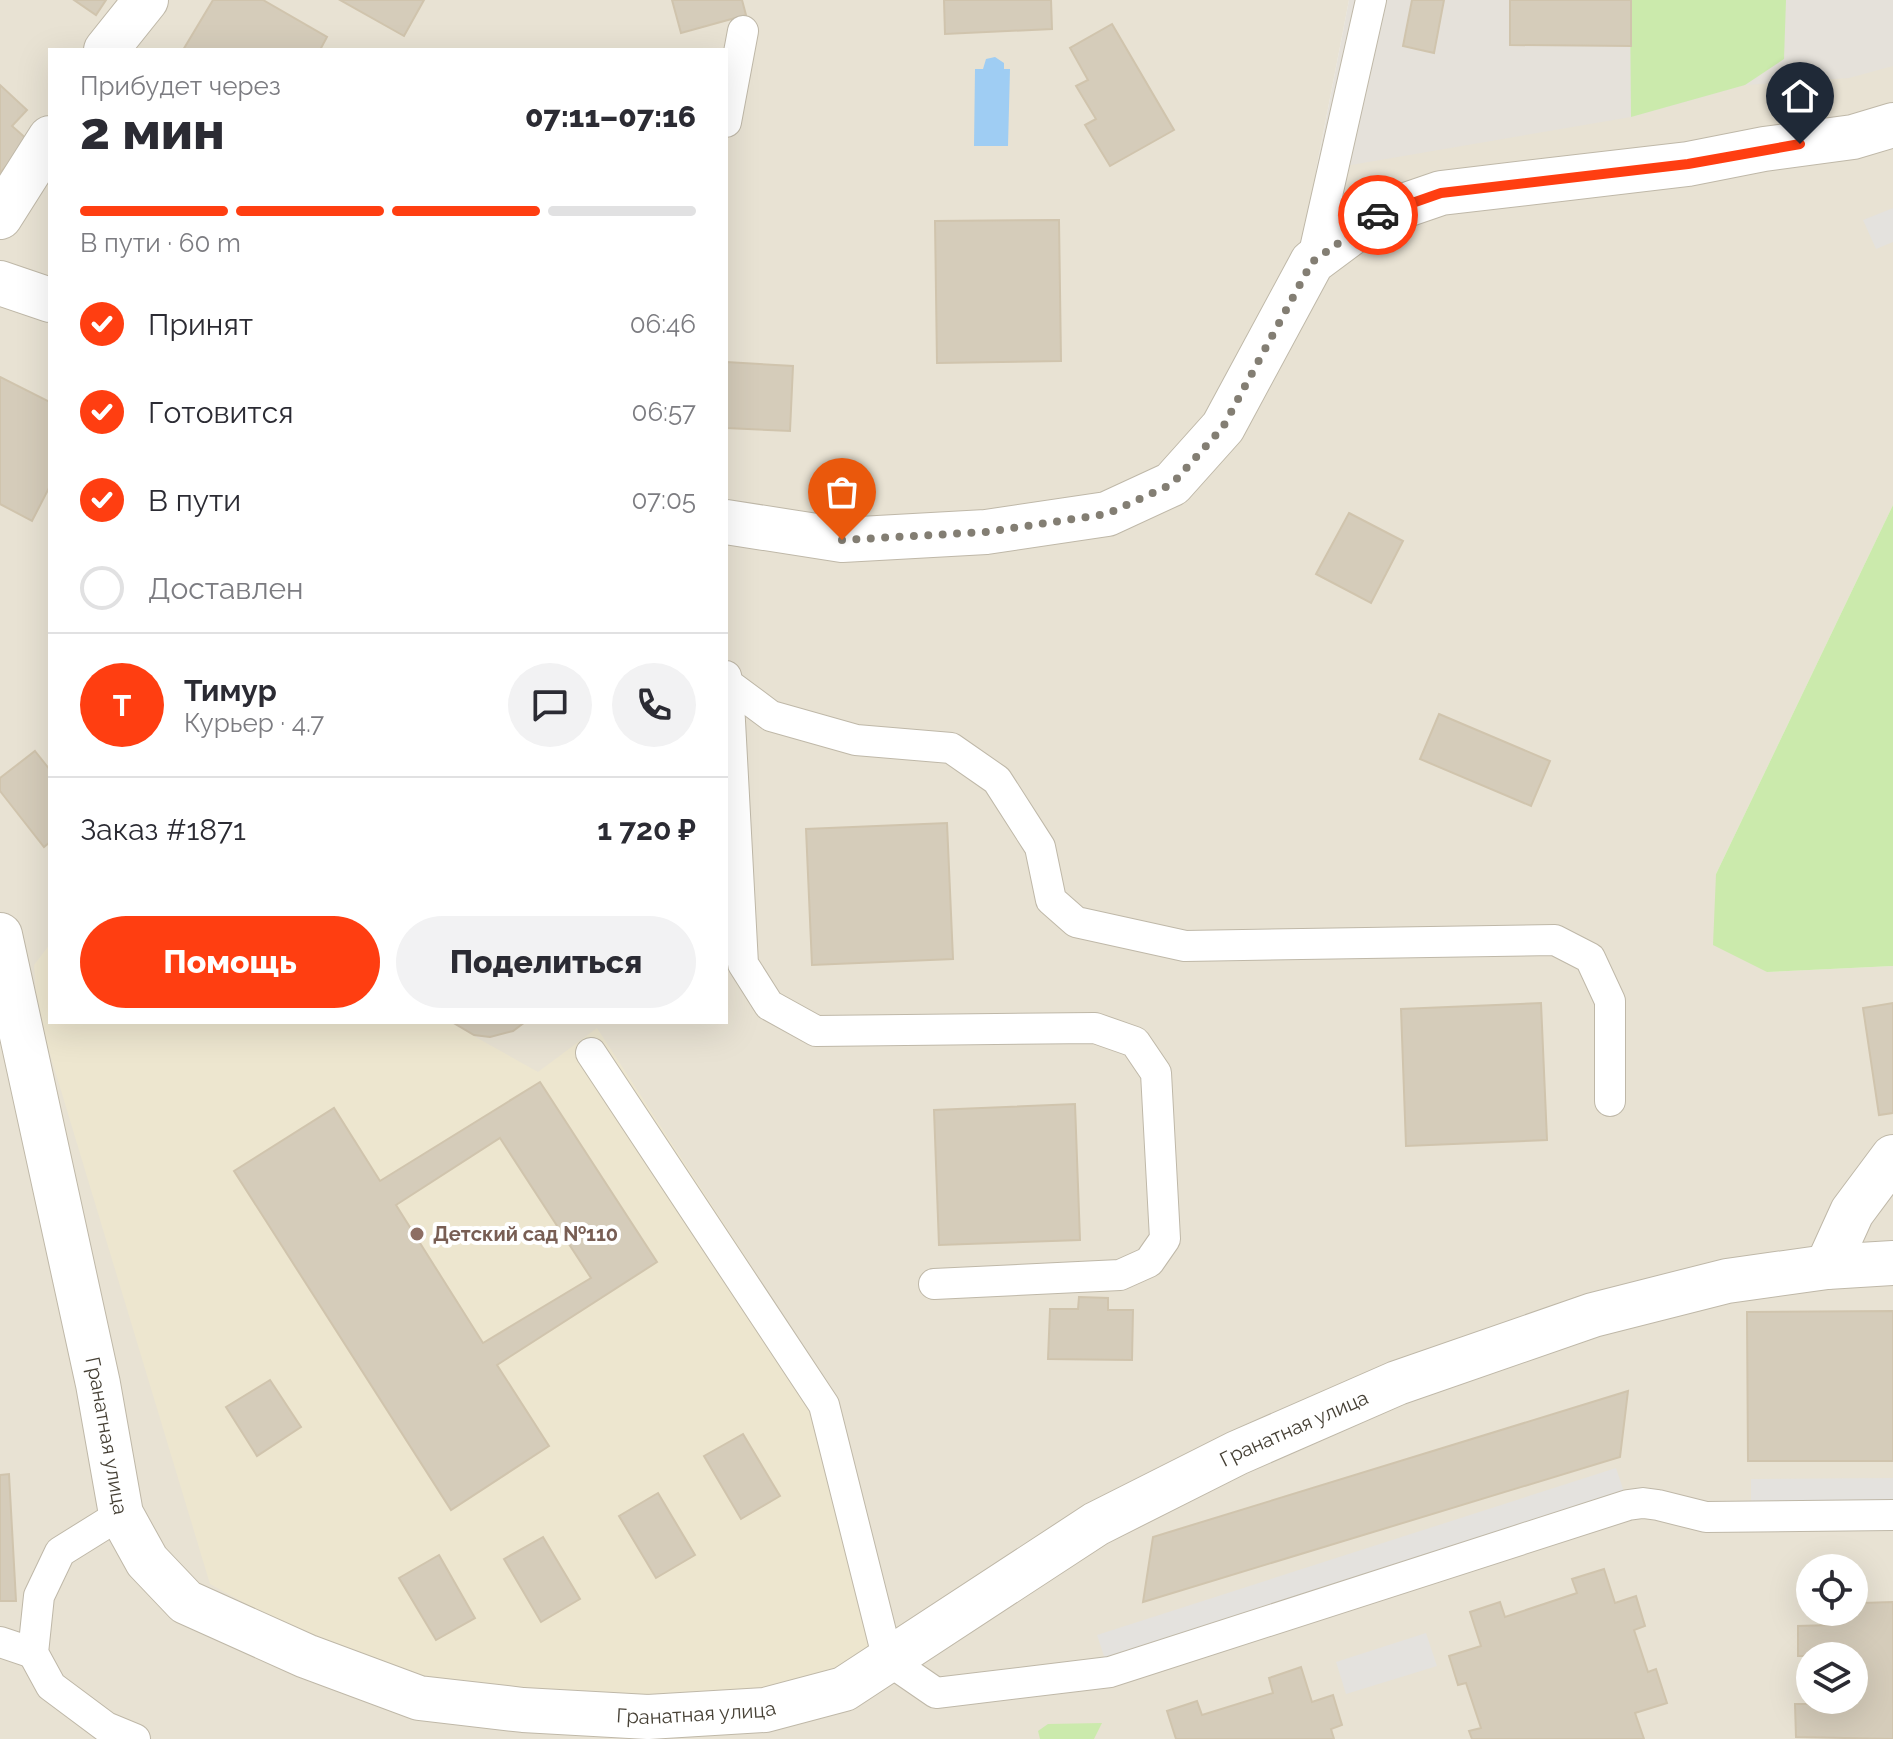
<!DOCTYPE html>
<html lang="ru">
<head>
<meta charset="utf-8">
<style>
  :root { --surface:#fff; --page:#f2f2f3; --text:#2b2b33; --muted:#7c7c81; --line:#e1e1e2; --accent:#ff3e11 }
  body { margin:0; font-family:Raleway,sans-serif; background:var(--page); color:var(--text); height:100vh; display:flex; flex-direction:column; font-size:30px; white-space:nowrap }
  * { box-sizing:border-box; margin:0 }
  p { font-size:26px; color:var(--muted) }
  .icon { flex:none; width:44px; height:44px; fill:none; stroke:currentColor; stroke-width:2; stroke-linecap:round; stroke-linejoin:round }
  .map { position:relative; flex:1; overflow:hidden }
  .side { position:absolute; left:48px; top:48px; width:680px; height:976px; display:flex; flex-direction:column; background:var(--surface); border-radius:0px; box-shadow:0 8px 32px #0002 }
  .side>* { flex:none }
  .tools { position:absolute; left:1796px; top:1554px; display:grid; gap:16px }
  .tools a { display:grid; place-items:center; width:72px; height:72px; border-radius:50%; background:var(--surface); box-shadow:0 8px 32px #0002; font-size:40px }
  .pin { position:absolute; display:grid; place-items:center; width:68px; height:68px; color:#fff; margin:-82px -34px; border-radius:50% 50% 50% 0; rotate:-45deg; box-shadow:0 0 8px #0007 }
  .pin .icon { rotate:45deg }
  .courier { position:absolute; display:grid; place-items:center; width:80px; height:80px; margin:-40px; border:6px solid #ff3e11; border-radius:50%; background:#fff; color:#222; box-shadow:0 2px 10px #0007 }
  .headline em { font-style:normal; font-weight:800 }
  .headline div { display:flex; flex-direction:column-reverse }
  .headline { display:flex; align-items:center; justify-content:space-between; height:136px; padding:0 32px }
  h1 { font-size:52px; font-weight:800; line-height:60px }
  .bar { display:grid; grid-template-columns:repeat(4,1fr); gap:12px 8px; align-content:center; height:96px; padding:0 32px }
  .bar i { height:10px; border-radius:6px; background:var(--line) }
  .bar .active { background:var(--accent) }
  .bar p { grid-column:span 4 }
  .line { display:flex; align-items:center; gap:20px; padding:0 32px; border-top:2px solid var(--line) }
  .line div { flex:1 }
  .round { display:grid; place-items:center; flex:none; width:84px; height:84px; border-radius:42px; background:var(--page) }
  ol { padding:0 32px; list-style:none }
  li { display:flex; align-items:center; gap:24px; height:88px }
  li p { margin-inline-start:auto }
  li .icon { padding:8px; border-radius:50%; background:var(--accent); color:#fff; stroke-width:4 }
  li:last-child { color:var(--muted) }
  li i { width:44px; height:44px; border:4px solid var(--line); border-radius:50% }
  .button { display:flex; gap:16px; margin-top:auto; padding:16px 32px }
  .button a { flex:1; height:92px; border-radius:48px; background:var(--accent); color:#fff; font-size:32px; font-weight:800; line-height:92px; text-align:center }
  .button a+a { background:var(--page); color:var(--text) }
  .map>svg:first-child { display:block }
  .residential { fill:#e8e2d3; fill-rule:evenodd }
  .industrial { fill:#e5e1da }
  .education { fill:#ede6cf }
  .green { fill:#cbeaac }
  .parking { fill:#e4e2de }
  .water { fill:#9fcdf3 }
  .building { fill:#d5ccba; stroke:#d0c4ad; stroke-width:2; fill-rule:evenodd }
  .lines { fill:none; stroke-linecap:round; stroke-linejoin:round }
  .service-casing { stroke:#bfb8a8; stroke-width:32 }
  .minor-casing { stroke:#bfb8a8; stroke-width:46 }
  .service { stroke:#fff; stroke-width:30 }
  .minor { stroke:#fff; stroke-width:44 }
  .done { stroke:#837e73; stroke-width:8; stroke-dasharray:0 14.4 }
  .route { stroke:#ff3e11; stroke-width:10 }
  .education-dot { fill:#8d6e63; stroke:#fff; stroke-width:3 }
  .labels { text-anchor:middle; stroke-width:8; stroke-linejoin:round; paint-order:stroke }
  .education-label { font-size:20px; font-weight:bold; fill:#785e54; stroke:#fff; text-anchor:start }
  .street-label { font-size:20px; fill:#464035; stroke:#fff }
</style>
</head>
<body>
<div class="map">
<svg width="1893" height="1739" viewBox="0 0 1893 1739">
  <rect width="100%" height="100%" fill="#f3f0e5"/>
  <path class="residential" d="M0,0H1349L1316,170L1893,30V505L1716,874L1767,972L1893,966V1739H0ZM50,50H726V1022H50ZM1810,1568H1854V1612H1810ZM1810,1656H1854V1700H1810Z"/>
  <polygon class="industrial" points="1349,0 1893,0 1893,66 1849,78 1745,85 1631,117 1316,171"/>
  <polygon class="education" points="50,944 50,1022 449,1022 538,1072 597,1028 835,1395 896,1650 757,1699 473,1688 334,1652 210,1584 37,1011 34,965"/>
  <g class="green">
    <polygon points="1630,0 1786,0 1784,59 1745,85 1631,117"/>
    <polygon points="1893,505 1893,966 1767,972 1713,945 1716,874"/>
    <polygon points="1102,1723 1094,1739 1040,1739 1038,1731 1048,1724"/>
  </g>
  <g class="parking">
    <polygon points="1893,208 1893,242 1876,249 1863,220"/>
    <polygon points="1616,1468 1626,1498 1107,1665 1097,1635"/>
    <polygon points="1893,1478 1893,1505 1751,1506 1751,1479"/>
    <polygon points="1426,1633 1437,1666 1346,1694 1336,1662"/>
  </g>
  <polygon class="water" points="995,57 1004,63 1004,69 1010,69 1008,146 974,146 975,69 983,69 986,59"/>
  <g class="building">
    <polygon points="74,0 106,0 96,15"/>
    <polygon points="213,0 263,0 327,37 320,50 183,50"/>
    <polygon points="340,0 424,0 404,36"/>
    <polygon points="672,0 742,0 746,15 681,33"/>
    <polygon points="944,0 1051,0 1052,29 945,34"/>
    <polygon points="1412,0 1444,0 1434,53 1403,46"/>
    <polygon points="1510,0 1631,0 1631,46 1510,45"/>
    <polygon points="1112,24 1174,130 1110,166 1085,125 1096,119 1076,86 1088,80 1070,48"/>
    <polygon points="0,85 27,110 12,126 29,141 0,173"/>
    <polygon points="1059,220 1061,361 937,363 935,221"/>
    <polygon points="726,362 793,366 790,431 726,428"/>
    <polygon points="0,377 50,402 50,486 32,521 0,504"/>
    <polygon points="1349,513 1403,541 1371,603 1316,574"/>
    <polygon points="1439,714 1550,761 1531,806 1420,759"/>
    <polygon points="35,751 50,770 50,842 44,847 0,791 0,778"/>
    <polygon points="947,823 953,959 812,965 806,829"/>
    <polygon points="1541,1003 1547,1140 1406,1146 1401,1009"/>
    <polygon points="1893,1003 1893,1113 1879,1115 1863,1008"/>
    <polygon points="452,1022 525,1022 513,1031 490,1037 474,1035"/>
    <path d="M540,1082L657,1262L497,1365L549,1446L451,1510L234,1171L334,1108L380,1181ZM500,1138L591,1278L483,1343L396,1205Z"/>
    <polygon points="1075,1104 1080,1240 939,1245 934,1110"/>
    <polygon points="1079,1297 1108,1298 1108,1310 1133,1310 1132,1360 1048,1359 1050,1309 1078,1309"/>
    <polygon points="1893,1311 1893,1461 1748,1461 1747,1312"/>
    <polygon points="270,1380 301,1427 257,1456 226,1407"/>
    <polygon points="1628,1391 1620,1457 1143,1602 1153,1537"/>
    <polygon points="743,1434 780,1496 741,1519 704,1456"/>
    <polygon points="9,1474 16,1601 0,1601 0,1475"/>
    <polygon points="658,1493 695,1555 656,1578 619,1516"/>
    <polygon points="543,1537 580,1599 541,1622 504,1559"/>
    <polygon points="439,1555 475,1618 436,1640 399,1578"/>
    <polygon points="1604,1569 1615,1603 1636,1596 1645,1626 1634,1630 1648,1672 1656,1669 1667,1703 1635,1713 1644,1739 1472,1739 1469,1731 1481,1728 1466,1683 1458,1685 1449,1656 1481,1646 1470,1612 1500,1602 1505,1617 1577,1593 1572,1579"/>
    <path d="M1854,1588H1862V1603L1893,1602V1739L1796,1737L1795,1704H1808L1806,1656H1798V1626L1831,1625V1612H1854ZM1810,1656H1854V1700H1810Z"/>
    <polygon points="1301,1667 1312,1702 1333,1695 1342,1725 1331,1729 1334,1739 1176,1739 1167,1711 1197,1701 1202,1715 1273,1693 1269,1678"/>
  </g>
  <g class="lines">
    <defs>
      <g id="service">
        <polyline points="726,122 743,31"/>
        <polyline points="1312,262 1371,0"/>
        <polyline points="726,676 728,684 771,716 856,740 951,748 997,780 1040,847 1051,900 1076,922 1185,946 1555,940 1590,958 1610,1001 1610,1101"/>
        <polyline points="728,684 743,964 769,1005 816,1031 1095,1028 1135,1042 1156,1073 1165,1239 1149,1262 1120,1275 934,1284"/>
        <polyline points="591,1053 824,1405 888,1660 936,1693 1110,1672 1628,1505 1643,1503 1658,1505 1706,1517 1893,1515"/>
        <polyline points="121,1514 60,1552 39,1596 33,1653 51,1686 106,1727 135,1739"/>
        <polyline points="0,1642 33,1653"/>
      </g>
      <g id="minor">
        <polyline points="106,50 146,0"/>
        <polyline points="0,217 50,138"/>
        <polyline points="0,283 50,300"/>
        <polyline points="726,522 842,540 986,532 1107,514 1172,484 1223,427 1312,262 1374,216 1441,193 1688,164 1764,149 1853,137 1893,125"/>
        <path id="s1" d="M0,935L98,1384L121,1514L147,1561L186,1602L306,1656L419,1698L523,1710L648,1717L765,1710L844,1689L1096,1524L1237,1453L1397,1383L1593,1315L1727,1281L1827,1267L1893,1263"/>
        <polyline points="1827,1267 1852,1212 1893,1157"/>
      </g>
    </defs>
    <use href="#service" class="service-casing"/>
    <use href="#minor" class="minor-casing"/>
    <use href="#service" class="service"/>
    <use href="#minor" class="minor"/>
  </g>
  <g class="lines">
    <polyline class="done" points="842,540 986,532 1107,514 1172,484 1223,427 1312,262 1378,215"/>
    <polyline class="route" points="1378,215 1441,193 1688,164 1800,144"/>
  </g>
  <circle class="education-dot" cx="417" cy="1234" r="8"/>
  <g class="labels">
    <g class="education-label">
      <text x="433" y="1241">Детский сад №110</text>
    </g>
    <g class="street-label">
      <text dy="7" stroke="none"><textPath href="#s1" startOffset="1904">Гранатная улица</textPath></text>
      <text dy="7" stroke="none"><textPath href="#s1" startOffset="512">Гранатная улица</textPath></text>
      <text dy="7" stroke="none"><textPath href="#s1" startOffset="1232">Гранатная улица</textPath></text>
    </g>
  </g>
</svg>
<div class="tools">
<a><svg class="icon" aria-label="locate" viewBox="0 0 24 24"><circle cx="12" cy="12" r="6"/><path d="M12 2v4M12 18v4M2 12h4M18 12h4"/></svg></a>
<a><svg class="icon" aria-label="layers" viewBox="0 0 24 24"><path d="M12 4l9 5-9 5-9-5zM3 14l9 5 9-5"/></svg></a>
</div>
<div class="pin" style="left:842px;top:540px;background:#ea580c"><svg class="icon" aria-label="bag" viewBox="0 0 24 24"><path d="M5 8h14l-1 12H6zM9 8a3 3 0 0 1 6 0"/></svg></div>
<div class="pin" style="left:1800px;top:144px;background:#1f2937"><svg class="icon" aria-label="home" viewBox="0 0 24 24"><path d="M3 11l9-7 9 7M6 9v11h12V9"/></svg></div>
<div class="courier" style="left:1378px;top:215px"><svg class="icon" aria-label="car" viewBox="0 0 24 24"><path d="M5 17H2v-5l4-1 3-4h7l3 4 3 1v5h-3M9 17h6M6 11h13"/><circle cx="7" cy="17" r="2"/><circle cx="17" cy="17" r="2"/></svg></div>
<section class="side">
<div class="headline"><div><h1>2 мин</h1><p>Прибудет через</p></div><em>07:11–07:16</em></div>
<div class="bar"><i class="active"></i><i class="active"></i><i class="active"></i><i></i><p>В пути · 60 m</p></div>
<ol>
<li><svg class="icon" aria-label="check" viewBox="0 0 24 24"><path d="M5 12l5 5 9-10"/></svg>Принят<p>06:46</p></li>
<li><svg class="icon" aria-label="check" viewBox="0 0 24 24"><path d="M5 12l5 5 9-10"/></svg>Готовится<p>06:57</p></li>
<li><svg class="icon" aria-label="check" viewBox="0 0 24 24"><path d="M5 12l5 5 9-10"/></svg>В пути<p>07:05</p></li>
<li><i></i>Доставлен</li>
</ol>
<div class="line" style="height:144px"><b class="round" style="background:var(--accent);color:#fff">Т</b><div><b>Тимур</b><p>Курьер · 4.7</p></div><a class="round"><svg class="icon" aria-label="chat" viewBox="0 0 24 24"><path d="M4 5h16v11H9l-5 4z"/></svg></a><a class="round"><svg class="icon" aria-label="phone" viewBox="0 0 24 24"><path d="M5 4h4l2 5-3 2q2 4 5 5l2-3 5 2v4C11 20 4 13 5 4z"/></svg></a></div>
<div class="line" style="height:104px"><div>Заказ #1871</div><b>1 720 ₽</b></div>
<div class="button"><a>Помощь</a><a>Поделиться</a></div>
</section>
</div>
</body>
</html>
